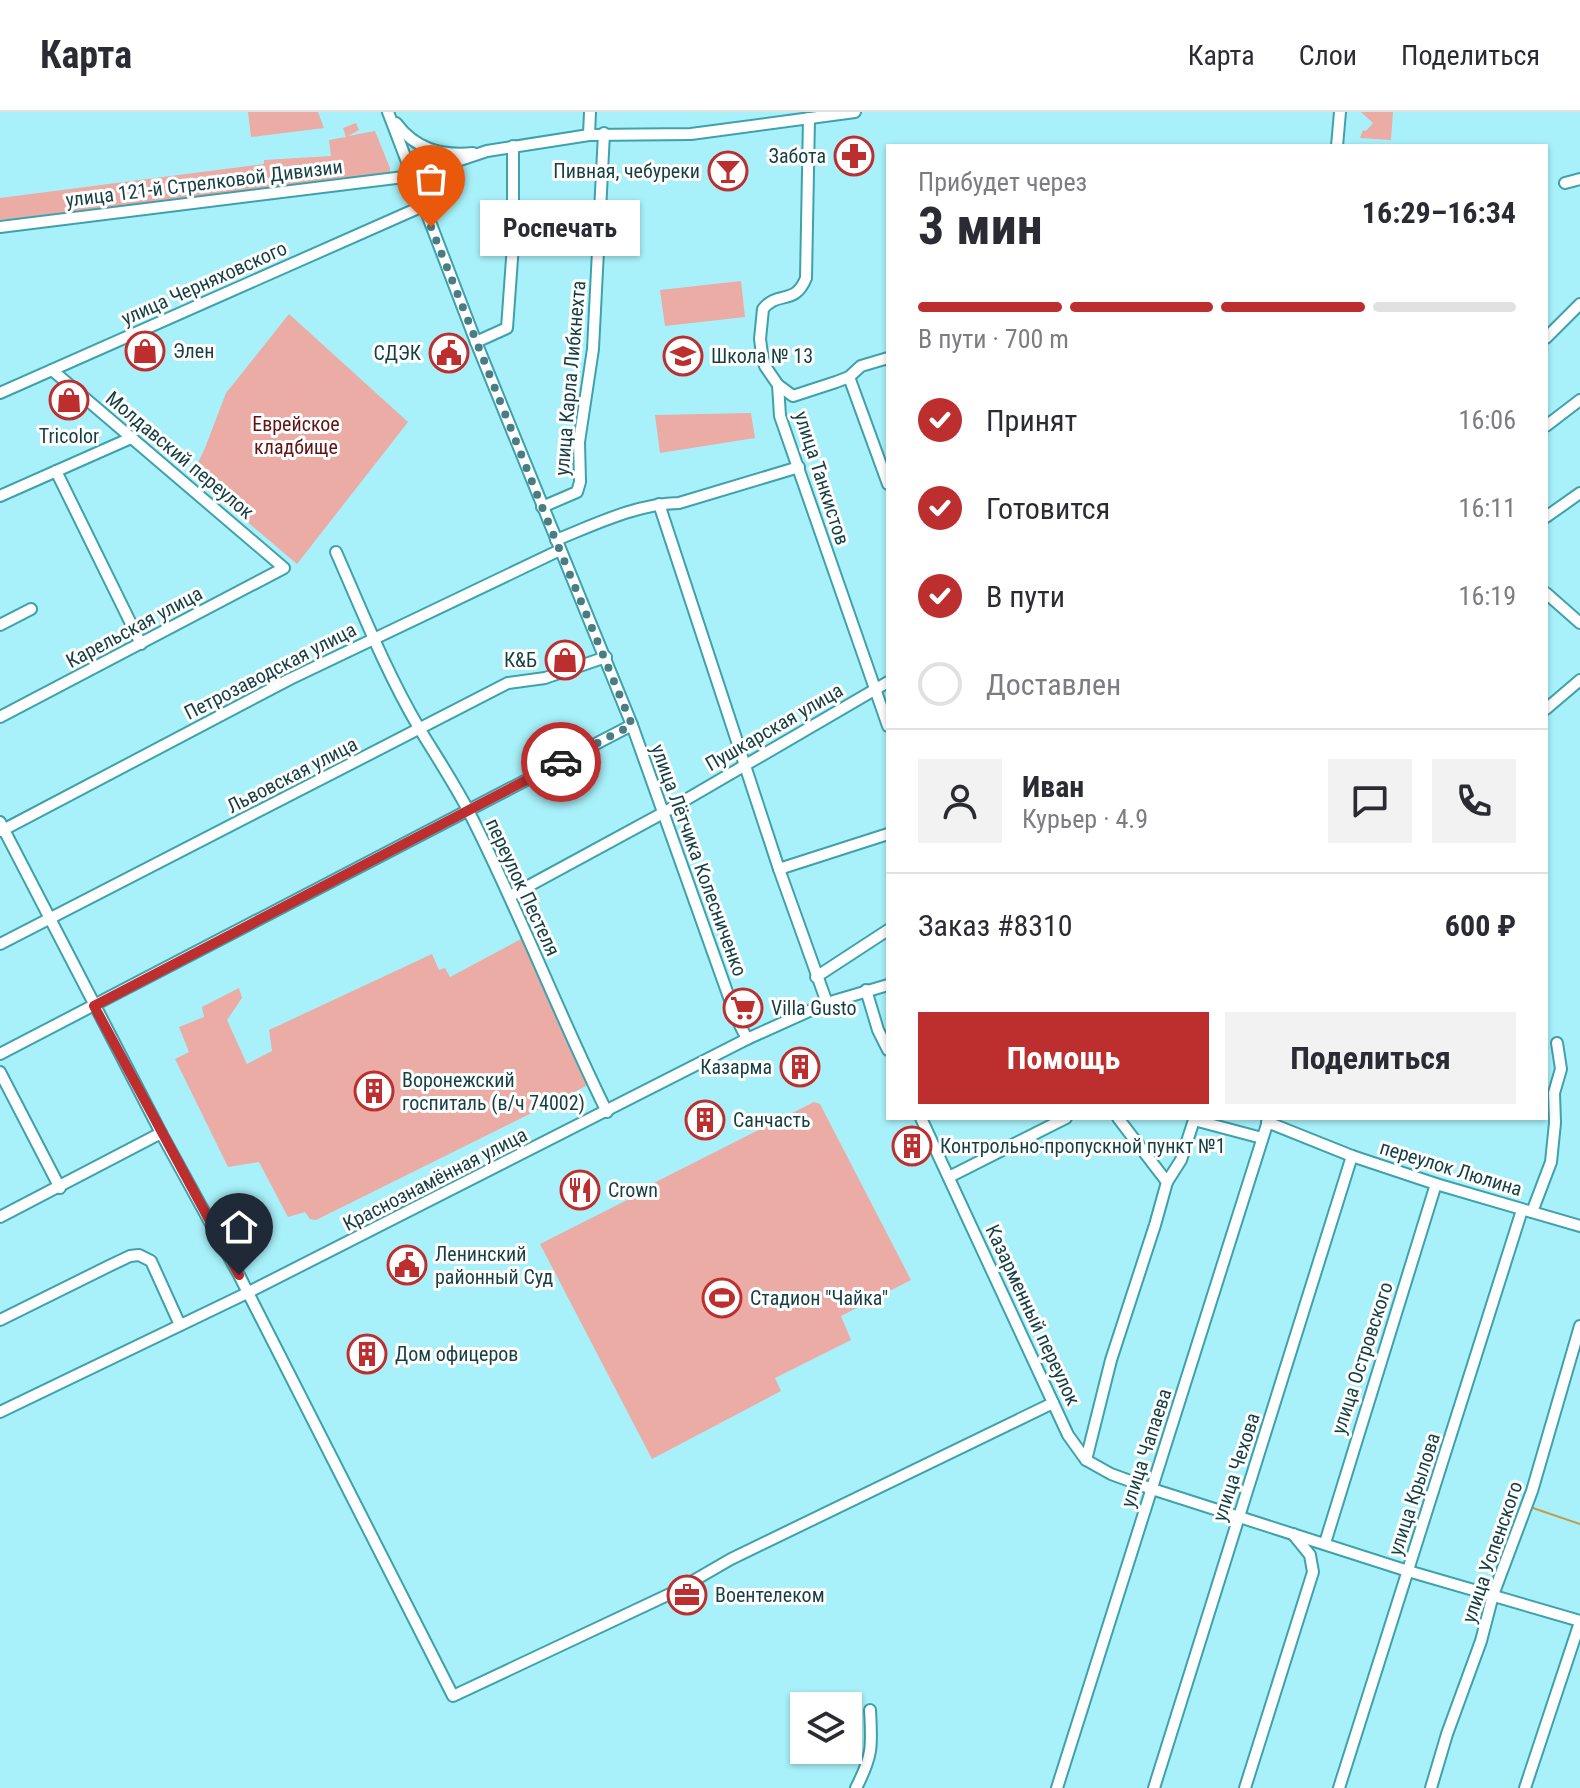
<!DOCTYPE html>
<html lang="ru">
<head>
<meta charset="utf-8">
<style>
  :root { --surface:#fff; --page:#f2f2f3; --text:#2b2b33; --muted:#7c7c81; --line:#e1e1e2; --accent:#bd2e2f }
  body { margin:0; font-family:"Roboto Condensed",sans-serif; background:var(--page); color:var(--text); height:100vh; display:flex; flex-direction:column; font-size:30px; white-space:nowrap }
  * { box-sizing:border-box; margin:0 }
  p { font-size:26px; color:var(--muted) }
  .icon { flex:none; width:44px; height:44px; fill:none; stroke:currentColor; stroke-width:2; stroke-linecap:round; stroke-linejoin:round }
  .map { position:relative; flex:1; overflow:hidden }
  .drawer { position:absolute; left:886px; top:32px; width:662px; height:976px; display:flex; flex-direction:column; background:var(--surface); border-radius:0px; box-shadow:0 2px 6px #0004 }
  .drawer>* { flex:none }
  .fabs { position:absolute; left:790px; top:1580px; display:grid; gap:16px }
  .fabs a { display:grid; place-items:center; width:72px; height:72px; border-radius:0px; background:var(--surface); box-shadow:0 2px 6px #0004; font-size:40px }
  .pin { position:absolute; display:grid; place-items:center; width:68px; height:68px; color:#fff; margin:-82px -34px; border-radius:50% 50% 50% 0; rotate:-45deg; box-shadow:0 0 8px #0007 }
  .pin .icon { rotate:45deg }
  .courier { position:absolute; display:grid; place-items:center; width:80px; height:80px; margin:-40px; border:6px solid #bd2e2f; border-radius:50%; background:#fff; color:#222; box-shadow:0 2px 10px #0007 }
  .bubble { position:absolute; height:56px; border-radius:0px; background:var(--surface); box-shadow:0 2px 6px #0004; font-size:26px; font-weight:700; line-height:56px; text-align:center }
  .summary em { font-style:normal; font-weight:700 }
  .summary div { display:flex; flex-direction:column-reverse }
  .summary { display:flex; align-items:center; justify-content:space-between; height:136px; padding:0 32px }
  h1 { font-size:52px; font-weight:700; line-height:60px }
  .bar { display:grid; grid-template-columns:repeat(4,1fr); gap:12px 8px; align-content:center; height:96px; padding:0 32px }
  .bar i { height:10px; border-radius:6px; background:var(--line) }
  .bar .active { background:var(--accent) }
  .bar p { grid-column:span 4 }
  .line { display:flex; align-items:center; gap:20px; padding:0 32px; border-top:2px solid var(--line) }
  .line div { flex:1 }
  .round { display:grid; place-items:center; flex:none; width:84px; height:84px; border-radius:0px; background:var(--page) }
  ol { padding:0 32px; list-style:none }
  li { display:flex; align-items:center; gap:24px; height:88px }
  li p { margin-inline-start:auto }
  li .icon { padding:8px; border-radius:50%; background:var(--accent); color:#fff; stroke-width:4 }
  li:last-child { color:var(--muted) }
  li i { width:44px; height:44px; border:4px solid var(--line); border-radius:50% }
  .button { display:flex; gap:16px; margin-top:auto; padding:16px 32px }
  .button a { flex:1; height:92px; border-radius:0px; background:var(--accent); color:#fff; font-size:32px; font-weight:700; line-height:92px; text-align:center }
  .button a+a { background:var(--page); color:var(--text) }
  header { display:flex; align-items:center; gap:48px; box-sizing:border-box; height:112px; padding:0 40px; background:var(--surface); border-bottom:2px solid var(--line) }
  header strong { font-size:38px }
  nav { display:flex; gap:44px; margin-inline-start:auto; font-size:28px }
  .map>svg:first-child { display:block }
  .green { fill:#eaaca5 }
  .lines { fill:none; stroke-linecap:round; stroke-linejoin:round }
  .stream { stroke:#c19e4d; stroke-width:2 }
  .minor-casing { stroke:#3fa1ac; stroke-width:14 }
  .minor { stroke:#fff; stroke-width:10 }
  .done { stroke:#497d83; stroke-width:8; stroke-dasharray:0 14.4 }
  .route { stroke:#bd2e2f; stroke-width:10 }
  .labels { text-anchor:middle; stroke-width:6; stroke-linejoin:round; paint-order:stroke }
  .poi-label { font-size:20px; fill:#163f43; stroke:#fff; text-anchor:start }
  .street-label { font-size:20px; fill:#163f43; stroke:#fff }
  .park-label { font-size:20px; fill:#611314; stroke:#fff }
</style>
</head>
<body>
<header>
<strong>Карта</strong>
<nav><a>Карта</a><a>Слои</a><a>Поделиться</a></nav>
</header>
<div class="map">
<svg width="1580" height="1676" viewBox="0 0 1580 1676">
  <rect width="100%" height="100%" fill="#a8f1fa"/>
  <g class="green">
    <polygon points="248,0 318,0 324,16 251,25"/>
    <polygon points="1361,0 1393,0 1391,28 1360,26 1363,18 1366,19 1373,11"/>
    <polygon points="356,11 359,18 348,24 375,19 390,56 390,61 386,65 0,108 0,86 264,52 264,48 331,44 329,28 346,25 343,16"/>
    <polygon points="741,169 745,205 665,214 660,178"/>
    <polygon points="289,202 408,310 297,452 192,363 205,336 226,281"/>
    <polygon points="751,301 755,326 660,341 655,303"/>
    <polygon points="521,827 590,972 316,1108 310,1107 305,1100 288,1105 259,1050 228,1055 175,947 189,940 179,915 204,905 202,895 239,876 242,886 227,908 247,952 272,939 269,918 432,842 439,858 445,856 450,865"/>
    <polygon points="814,990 820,992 911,1168 841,1204 851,1228 775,1266 781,1279 652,1347 540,1132 637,1083 636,1080"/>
  </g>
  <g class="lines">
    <polyline class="stream" points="1530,1395 1580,1412"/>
    <defs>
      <g id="minor">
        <polyline points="388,0 476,230 632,613 736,905 747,927"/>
        <path d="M809,6L806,166C795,194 778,178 763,197L760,227L762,242L765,254L778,273L780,304L888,614"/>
        <path d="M396,11C415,37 441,44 473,41"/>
        <polyline points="589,23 590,0"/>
        <polyline points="1337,34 1340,0"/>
        <polyline points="1565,71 1580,67"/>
        <polyline points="0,115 412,64 487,39 589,23 691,22 855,0"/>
        <polyline points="1546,226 1580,192"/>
        <polyline points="476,230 507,216 513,133 513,34"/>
        <polyline points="849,265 888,372"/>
        <polyline points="778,273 793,284 836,270 849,265 861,254 888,246"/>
        <polyline points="0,281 423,94"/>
        <polyline points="1546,314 1580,288"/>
        <polyline points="56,359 141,532"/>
        <polyline points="0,384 131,326"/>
        <polyline points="659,392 779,757 827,891"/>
        <polyline points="542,395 577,380 580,370 579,330 593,237 604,21"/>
        <polyline points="1546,405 1580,381"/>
        <path d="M556,428C596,412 636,392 679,391L799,355"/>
        <path d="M336,440C362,499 386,560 419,616C436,644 454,671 469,700C519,798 558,901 607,1000"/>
        <polyline points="1546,481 1580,511"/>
        <polyline points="0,513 31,497"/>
        <polyline points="1546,597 1580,568"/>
        <polyline points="0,605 284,456 52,258"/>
        <polyline points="0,710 161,1021 239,1163 453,1584 674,1480 731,1447 1053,1291"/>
        <polyline points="1,719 290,567 560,438"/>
        <polyline points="779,757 888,722"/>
        <polyline points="510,784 663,701 888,570"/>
        <polyline points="0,832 508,571 545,566 606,545"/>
        <polyline points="816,865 888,818"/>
        <polyline points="866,878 878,918 888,938"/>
        <polyline points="0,942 632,613"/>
        <polyline points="0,960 60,1076"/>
        <polyline points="921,1006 1068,1323 1086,1348 1111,1362 1152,1377 1408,1459 1580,1509"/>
        <polyline points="1118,1006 1167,1070 1181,1048 1194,1008 1262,1026"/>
        <polyline points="1267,1010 1352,1044 1436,1072 1580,1114"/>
        <polyline points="949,1065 1066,1006"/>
        <polyline points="1532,1100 1551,1050 1555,1011 1554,981 1561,957 1557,931"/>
        <polyline points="0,1105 161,1021"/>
        <polyline points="0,1208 109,1154 130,1144 139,1143 151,1149 180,1213"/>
        <polyline points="0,1300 243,1183 747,927 827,891 888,873"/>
        <polyline points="1086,1348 1111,1248 1155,1113 1167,1070"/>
        <polyline points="1325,1431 1436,1072"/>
        <path d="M856,1676C873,1643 872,1634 870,1598"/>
        <polyline points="1057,1676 1269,1006"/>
        <polyline points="1154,1676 1352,1044"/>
        <polyline points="1245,1676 1313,1460 1310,1443 1293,1422"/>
        <polyline points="1339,1676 1522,1098"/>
        <polyline points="1431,1676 1447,1622 1481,1529 1493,1483 1532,1379 1580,1214"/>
        <polyline points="1525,1676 1580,1510"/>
      </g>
    </defs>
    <use href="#minor" class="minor-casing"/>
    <use href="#minor" class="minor"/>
  </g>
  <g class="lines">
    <polyline class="done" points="431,115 542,395 632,613 561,650"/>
    <polyline class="route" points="239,1163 94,894 561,650"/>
  </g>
  <defs>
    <symbol id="pharmacy-ring" viewBox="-11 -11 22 22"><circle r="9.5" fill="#fff" stroke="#bd2e2f" stroke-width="1.5"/><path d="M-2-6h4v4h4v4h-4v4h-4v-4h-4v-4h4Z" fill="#bd2e2f"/></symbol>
    <symbol id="bar-ring" viewBox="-11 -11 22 22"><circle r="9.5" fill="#fff" stroke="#bd2e2f" stroke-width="1.5"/><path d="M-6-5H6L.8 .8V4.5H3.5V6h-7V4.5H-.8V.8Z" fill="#bd2e2f"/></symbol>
    <symbol id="shop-ring" viewBox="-11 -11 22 22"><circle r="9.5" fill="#fff" stroke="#bd2e2f" stroke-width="1.5"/><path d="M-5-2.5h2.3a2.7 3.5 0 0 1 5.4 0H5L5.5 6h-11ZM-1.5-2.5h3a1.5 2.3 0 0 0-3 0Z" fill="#bd2e2f"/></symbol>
    <symbol id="civic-ring" viewBox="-11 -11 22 22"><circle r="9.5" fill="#fff" stroke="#bd2e2f" stroke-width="1.5"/><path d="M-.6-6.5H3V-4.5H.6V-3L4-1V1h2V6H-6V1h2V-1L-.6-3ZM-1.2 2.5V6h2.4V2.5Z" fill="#bd2e2f"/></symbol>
    <symbol id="school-ring" viewBox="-11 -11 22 22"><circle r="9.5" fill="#fff" stroke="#bd2e2f" stroke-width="1.5"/><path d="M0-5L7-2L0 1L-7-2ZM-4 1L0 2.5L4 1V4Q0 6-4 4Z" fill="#bd2e2f"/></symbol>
    <symbol id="supermarket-ring" viewBox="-11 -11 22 22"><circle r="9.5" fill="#fff" stroke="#bd2e2f" stroke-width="1.5"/><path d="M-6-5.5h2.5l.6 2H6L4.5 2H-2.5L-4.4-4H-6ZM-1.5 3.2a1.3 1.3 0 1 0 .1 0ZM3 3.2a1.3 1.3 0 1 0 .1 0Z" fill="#bd2e2f"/></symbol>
    <symbol id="building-ring" viewBox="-11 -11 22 22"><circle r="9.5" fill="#fff" stroke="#bd2e2f" stroke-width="1.5"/><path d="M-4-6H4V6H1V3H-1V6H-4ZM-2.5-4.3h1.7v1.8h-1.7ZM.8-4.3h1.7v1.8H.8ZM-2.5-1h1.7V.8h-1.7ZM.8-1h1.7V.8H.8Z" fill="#bd2e2f"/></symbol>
    <symbol id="restaurant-ring" viewBox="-11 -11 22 22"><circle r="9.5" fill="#fff" stroke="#bd2e2f" stroke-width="1.5"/><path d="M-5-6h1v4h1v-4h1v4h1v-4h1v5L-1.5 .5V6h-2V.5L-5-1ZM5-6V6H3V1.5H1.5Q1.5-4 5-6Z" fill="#bd2e2f"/></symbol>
    <symbol id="stadium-ring" viewBox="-11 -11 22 22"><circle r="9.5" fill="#fff" stroke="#bd2e2f" stroke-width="1.5"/><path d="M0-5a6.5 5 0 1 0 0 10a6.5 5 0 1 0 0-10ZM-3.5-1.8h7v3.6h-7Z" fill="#bd2e2f"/></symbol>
    <symbol id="office-ring" viewBox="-11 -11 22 22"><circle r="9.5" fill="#fff" stroke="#bd2e2f" stroke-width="1.5"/><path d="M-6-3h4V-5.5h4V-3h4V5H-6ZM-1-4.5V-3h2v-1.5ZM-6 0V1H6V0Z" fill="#bd2e2f"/></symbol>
  </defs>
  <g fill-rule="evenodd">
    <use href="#pharmacy-ring" x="832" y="22" width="44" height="44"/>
    <use href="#bar-ring" x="706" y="37" width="44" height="44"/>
    <use href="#shop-ring" x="123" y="217" width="44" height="44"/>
    <use href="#civic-ring" x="427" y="219" width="44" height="44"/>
    <use href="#school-ring" x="661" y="222" width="44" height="44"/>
    <use href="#shop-ring" x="47" y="266" width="44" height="44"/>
    <use href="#shop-ring" x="543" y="526" width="44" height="44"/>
    <use href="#supermarket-ring" x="721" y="874" width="44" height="44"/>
    <use href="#building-ring" x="778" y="933" width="44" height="44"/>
    <use href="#building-ring" x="352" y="957" width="44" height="44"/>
    <use href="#building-ring" x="683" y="986" width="44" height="44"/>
    <use href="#building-ring" x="890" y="1012" width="44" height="44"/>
    <use href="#restaurant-ring" x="558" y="1056" width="44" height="44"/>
    <use href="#civic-ring" x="385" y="1131" width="44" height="44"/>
    <use href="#stadium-ring" x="700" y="1164" width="44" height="44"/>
    <use href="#building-ring" x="345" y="1220" width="44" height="44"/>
    <use href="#office-ring" x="665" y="1461" width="44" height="44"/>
  </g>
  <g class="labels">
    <g class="poi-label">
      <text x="826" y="51" text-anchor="end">Забота</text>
      <text x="700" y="66" text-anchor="end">Пивная, чебуреки</text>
      <text x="173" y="246">Элен</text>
      <text x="421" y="248" text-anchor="end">СДЭК</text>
      <text x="711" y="251">Школа № 13</text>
      <text x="69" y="331" text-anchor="middle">Tricolor</text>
      <text x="537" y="555" text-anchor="end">К&amp;Б</text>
      <text x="771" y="903">Villa Gusto</text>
      <text x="772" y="962" text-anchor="end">Казарма</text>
      <text x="402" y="975">Воронежский<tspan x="402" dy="23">госпиталь (в/ч 74002)</tspan></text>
      <text x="733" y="1015">Санчасть</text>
      <text x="940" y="1041">Контрольно-пропускной пункт №1</text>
      <text x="608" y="1085">Crown</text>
      <text x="435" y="1149">Ленинский<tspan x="435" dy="23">районный Суд</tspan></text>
      <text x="750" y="1193">Стадион "Чайка"</text>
      <text x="395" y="1249">Дом офицеров</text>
      <text x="715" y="1490">Воентелеком</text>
    </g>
    <g class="street-label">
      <text transform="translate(204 71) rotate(-7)" y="7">улица 121-й Стрелковой Дивизии</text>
      <text transform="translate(204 171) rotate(-24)" y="7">улица Черняховского</text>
      <text transform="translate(570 266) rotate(-85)" y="7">улица Карла Либкнехта</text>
      <text transform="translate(180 343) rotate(40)" y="7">Молдавский переулок</text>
      <text transform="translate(822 366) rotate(72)" y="7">улица Танкистов</text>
      <text transform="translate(134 515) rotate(-28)" y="7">Карельская улица</text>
      <text transform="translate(270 559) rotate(-27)" y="7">Петрозаводская улица</text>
      <text transform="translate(774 615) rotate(-30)" y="7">Пушкарская улица</text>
      <text transform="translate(292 663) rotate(-27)" y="7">Львовская улица</text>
      <text transform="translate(699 748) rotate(70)" y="7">улица Лётчика Колесниченко</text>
      <text transform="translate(523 775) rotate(65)" y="7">переулок Пестеля</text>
      <text transform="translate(1451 1056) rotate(17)" y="7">переулок Люлина</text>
      <text transform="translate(435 1067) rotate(-27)" y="7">Краснознамённая улица</text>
      <text transform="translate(1033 1203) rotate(65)" y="7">Казарменный переулок</text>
      <text transform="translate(1362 1246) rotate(-72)" y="7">улица Островского</text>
      <text transform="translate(1146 1336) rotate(-72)" y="7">улица Чапаева</text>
      <text transform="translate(1236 1355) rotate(-72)" y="7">улица Чехова</text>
      <text transform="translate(1414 1382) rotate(-72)" y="7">улица Крылова</text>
      <text transform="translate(1492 1440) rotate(-71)" y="7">улица Успенского</text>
    </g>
    <g class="park-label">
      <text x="296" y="319">Еврейское<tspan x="296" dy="23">кладбище</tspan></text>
    </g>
  </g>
</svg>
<div class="fabs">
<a><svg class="icon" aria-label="layers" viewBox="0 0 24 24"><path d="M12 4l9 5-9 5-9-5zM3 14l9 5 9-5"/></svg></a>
</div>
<div class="pin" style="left:431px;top:115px;background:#ea580c"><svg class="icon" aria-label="bag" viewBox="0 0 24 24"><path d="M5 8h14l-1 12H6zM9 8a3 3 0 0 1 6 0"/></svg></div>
<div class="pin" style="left:239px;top:1163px;background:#1f2937"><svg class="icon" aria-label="home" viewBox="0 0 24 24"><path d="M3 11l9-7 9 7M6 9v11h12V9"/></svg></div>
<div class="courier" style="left:561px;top:650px"><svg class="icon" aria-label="car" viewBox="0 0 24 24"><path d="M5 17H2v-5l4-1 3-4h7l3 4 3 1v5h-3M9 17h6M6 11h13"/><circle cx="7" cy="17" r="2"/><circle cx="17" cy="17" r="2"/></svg></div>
<div class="bubble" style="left:480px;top:88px;width:160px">Роспечать</div>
<section class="drawer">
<div class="summary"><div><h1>3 мин</h1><p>Прибудет через</p></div><em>16:29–16:34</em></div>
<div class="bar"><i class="active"></i><i class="active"></i><i class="active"></i><i></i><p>В пути · 700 m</p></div>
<ol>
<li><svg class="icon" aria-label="check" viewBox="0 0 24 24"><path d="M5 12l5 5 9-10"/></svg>Принят<p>16:06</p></li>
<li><svg class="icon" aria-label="check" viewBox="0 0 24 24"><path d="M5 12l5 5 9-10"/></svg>Готовится<p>16:11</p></li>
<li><svg class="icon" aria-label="check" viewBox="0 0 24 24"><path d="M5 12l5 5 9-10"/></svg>В пути<p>16:19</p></li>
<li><i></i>Доставлен</li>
</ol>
<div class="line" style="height:144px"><a class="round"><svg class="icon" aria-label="person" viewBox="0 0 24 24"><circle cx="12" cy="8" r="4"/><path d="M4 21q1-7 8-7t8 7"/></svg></a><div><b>Иван</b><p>Курьер · 4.9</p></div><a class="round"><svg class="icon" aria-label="chat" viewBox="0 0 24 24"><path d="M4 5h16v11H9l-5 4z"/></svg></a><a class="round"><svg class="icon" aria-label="phone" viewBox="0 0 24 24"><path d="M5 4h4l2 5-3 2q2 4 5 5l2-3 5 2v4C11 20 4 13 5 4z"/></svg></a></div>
<div class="line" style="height:104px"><div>Заказ #8310</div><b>600 ₽</b></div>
<div class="button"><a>Помощь</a><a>Поделиться</a></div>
</section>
</div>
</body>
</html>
